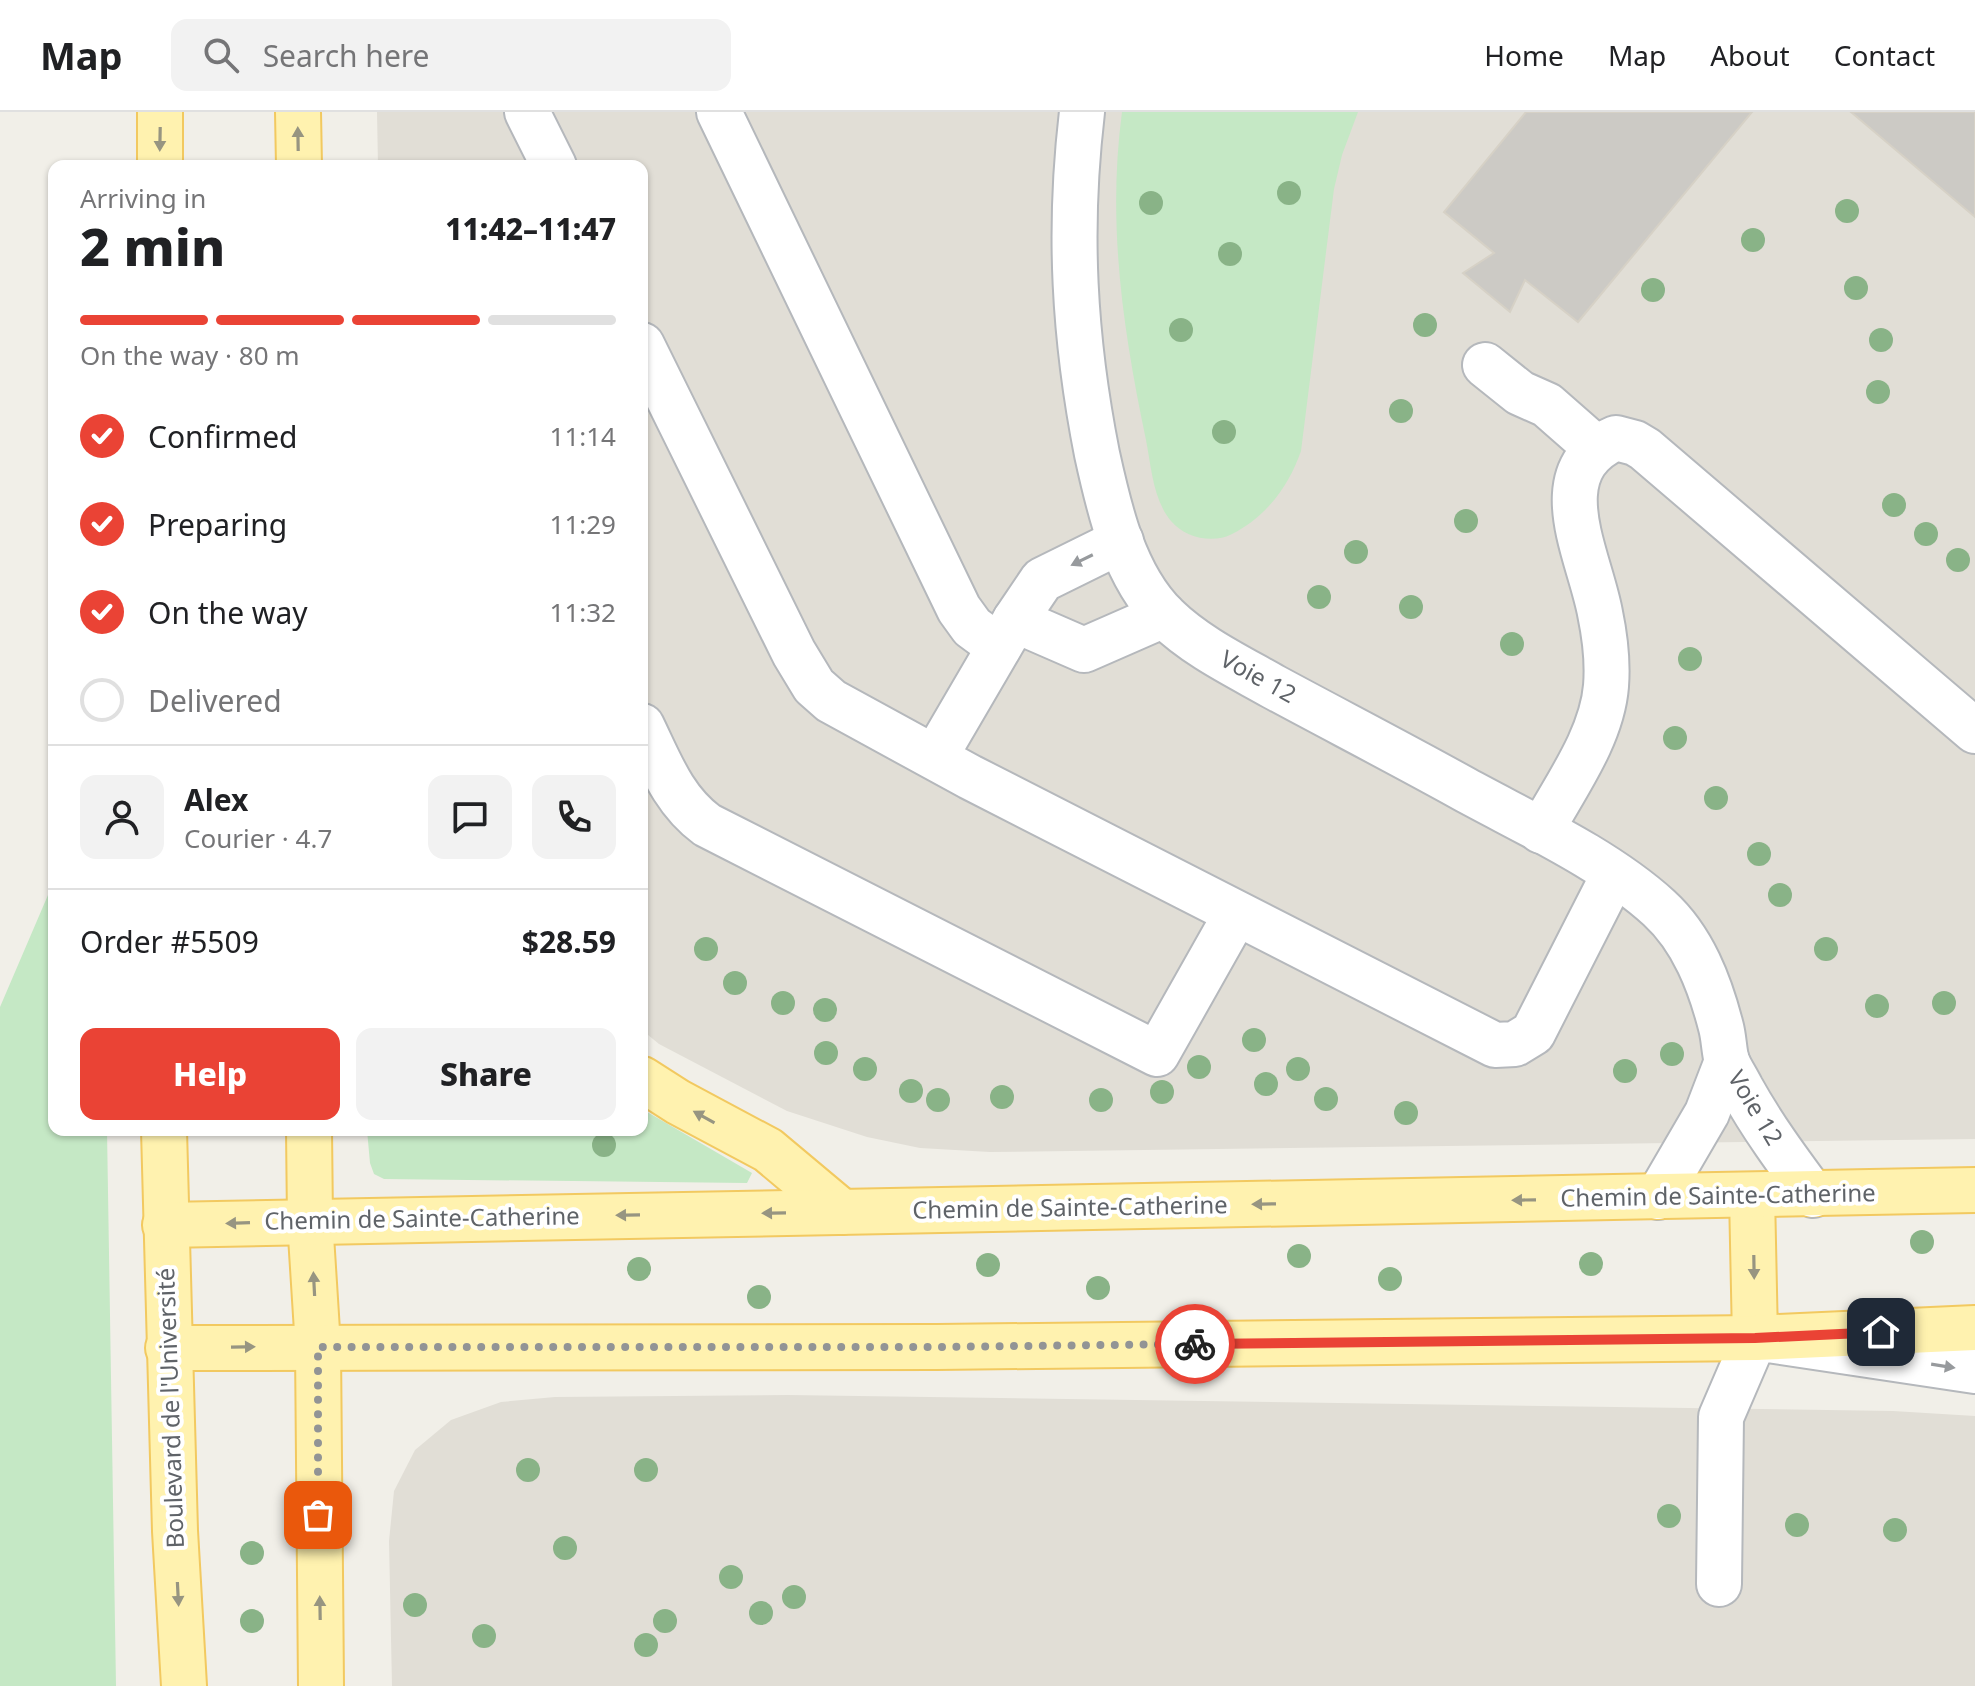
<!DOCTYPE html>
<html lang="en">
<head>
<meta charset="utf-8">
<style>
  :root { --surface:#fff; --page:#f2f2f2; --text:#202124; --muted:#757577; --line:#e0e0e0; --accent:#ea4335 }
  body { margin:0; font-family:"Noto Sans",sans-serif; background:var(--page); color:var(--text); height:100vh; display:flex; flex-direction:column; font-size:30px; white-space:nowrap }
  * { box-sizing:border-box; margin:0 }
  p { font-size:26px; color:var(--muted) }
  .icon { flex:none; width:44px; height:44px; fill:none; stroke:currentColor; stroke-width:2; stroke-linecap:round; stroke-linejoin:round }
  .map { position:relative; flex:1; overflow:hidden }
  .details { position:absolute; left:48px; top:48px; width:600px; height:976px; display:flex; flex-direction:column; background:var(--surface); border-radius:16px; box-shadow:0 2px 6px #0004 }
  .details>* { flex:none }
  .pin { position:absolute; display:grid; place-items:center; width:68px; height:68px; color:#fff; margin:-34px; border-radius:16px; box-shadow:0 4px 12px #0006 }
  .courier { position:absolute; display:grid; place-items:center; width:80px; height:80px; margin:-40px; border:6px solid #ea4335; border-radius:50%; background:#fff; color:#222; box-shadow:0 2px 10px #0007 }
  .overview em { font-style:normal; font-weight:800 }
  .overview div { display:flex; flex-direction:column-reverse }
  .overview { display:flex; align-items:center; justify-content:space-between; height:136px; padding:0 32px }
  h1 { font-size:52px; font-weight:800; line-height:60px }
  .bar { display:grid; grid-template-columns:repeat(4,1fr); gap:12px 8px; align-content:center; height:96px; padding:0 32px }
  .bar i { height:10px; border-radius:6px; background:var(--line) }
  .bar .active { background:var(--accent) }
  .bar p { grid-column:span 4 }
  .line { display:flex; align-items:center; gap:20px; padding:0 32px; border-top:2px solid var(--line) }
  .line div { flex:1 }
  .round { display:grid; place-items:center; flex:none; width:84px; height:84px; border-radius:16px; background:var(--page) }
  ol { padding:0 32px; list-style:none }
  li { display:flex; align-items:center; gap:24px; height:88px }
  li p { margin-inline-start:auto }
  li .icon { padding:8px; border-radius:50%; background:var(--accent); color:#fff; stroke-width:4 }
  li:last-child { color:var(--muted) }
  li i { width:44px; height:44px; border:4px solid var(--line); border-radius:50% }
  .cta { display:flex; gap:16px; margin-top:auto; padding:16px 32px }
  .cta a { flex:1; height:92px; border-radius:16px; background:var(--accent); color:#fff; font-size:32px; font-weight:800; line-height:92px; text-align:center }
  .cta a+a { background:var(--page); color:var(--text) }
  header { display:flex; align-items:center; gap:48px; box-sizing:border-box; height:112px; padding:0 40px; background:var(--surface); border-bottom:2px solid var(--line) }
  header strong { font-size:38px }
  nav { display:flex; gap:44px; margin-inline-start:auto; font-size:28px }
  .search { width:560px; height:72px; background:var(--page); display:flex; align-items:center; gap:20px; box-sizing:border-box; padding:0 28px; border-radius:16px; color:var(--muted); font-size:30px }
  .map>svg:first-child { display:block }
  .education { fill:#e1ded6 }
  .green { fill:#c5e8c5 }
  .building { fill:#cccac5; stroke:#d6d1c6; stroke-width:2 }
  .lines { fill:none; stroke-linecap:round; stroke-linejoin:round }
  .minor-casing { stroke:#b5b8bc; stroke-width:48 }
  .major-casing { stroke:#f2c960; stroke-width:48 }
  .minor { stroke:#fff; stroke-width:44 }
  .major { stroke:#fff2af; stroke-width:44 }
  .tree { fill:#89b387 }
  .oneway { fill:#979581 }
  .oneway2 { fill:#979a9d }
  .done { stroke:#929495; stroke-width:8; stroke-dasharray:0 14.4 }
  .route { stroke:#ea4335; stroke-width:10 }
  .labels { text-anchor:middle; stroke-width:8; stroke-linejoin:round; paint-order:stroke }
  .street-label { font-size:24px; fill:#5f6368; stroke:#fff }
</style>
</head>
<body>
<header>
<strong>Map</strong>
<div class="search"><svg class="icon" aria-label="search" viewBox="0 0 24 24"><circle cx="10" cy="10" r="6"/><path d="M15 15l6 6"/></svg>Search here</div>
<nav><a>Home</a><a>Map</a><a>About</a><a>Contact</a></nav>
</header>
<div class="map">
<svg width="1975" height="1574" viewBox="0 0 1975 1574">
  <rect width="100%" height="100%" fill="#f1efe8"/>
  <g class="education">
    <polygon points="377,0 1975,0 1975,1027 990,1040 920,1036 867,1025 787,999 659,932 642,918 642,54 378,54"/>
    <polygon points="788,1283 1893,1299 1975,1304 1975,1574 392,1574 389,1429 394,1379 415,1338 451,1308 501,1290 555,1285"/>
  </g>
  <g class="green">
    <path d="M1122,0H1358L1342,43L1334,77L1301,339C1289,374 1266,405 1232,422C1213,432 1185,426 1171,409C1153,388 1151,353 1146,328C1123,218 1107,112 1122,0Z"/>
    <polygon points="54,769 54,1018 107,1018 116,1574 0,1574 0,895"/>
    <polygon points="642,997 752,1061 747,1071 384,1067 374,1062 370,1051 367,1018 642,1018"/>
  </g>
  <g class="building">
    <polygon points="1526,0 1752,0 1578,210 1525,168 1510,200 1463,161 1494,141 1444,100"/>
    <polygon points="1851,0 1975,0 1975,105"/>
  </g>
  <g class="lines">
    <defs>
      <g id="minor">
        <polyline points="527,0 554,54"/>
        <polyline points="719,0 959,497 972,515 999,535"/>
        <path d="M1082,0C1068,118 1074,226 1097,342C1109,397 1124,464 1166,505C1197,535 1237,554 1274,575C1337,609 1401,642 1464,677C1528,712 1605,747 1659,796C1693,827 1710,872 1721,915C1724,926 1724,940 1727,950C1731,959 1737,968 1741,976C1762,1014 1787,1048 1813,1083"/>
        <polyline points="642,233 794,541 814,574 831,589 970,665 1495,933 1515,932 1533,921 1614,762"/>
        <polyline points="1485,253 1520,281 1547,293 1596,336"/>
        <polyline points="1015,508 1084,538 1164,503"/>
        <path d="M642,614C660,651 673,688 707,713L1157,942L1236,802"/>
        <polyline points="935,645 1015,508 1042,468 1121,429"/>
        <path d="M1541,719C1565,675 1602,625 1606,574C1608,549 1605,525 1600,501C1589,442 1541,359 1616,326L1635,331L1645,337L1975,619"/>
        <polyline points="1658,1085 1707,1001 1727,949"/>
        <polyline points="1719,1472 1721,1305 1755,1226 1975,1259"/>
      </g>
      <g id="major">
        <polyline points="298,0 299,54"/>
        <polyline points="160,54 160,0"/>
        <polyline points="642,967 678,990 768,1038 842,1100"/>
        <polyline points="164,1018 175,1419 184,1574"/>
        <polyline points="309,1018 310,1108 318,1235 321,1574"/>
        <polyline points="1752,1083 1755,1226"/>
        <polyline points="165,1113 1975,1078"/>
        <polyline points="168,1236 937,1235 1755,1226 1975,1216"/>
      </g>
    </defs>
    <use href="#minor" class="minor-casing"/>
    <use href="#major" class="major-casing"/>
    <use href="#minor" class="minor"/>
    <use href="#major" class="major"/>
  </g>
  <g class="tree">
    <circle cx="1289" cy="81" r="12"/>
    <circle cx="1151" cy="91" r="12"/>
    <circle cx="1847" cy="99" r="12"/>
    <circle cx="1753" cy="128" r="12"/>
    <circle cx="1230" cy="142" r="12"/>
    <circle cx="1856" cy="176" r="12"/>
    <circle cx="1653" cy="178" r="12"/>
    <circle cx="1425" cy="213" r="12"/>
    <circle cx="1181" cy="218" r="12"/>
    <circle cx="1881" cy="228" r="12"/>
    <circle cx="1878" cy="280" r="12"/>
    <circle cx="1401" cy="299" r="12"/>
    <circle cx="1224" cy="320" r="12"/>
    <circle cx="1894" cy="393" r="12"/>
    <circle cx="1466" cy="409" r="12"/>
    <circle cx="1926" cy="422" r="12"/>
    <circle cx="1356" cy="440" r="12"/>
    <circle cx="1958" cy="448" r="12"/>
    <circle cx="1319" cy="485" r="12"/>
    <circle cx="1411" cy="495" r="12"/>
    <circle cx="1512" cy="532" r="12"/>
    <circle cx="1690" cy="547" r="12"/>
    <circle cx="1675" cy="626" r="12"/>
    <circle cx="1716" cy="686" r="12"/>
    <circle cx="1759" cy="742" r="12"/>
    <circle cx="1780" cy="783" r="12"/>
    <circle cx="706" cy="837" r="12"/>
    <circle cx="1826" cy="837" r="12"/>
    <circle cx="735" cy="871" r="12"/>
    <circle cx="783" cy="891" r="12"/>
    <circle cx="1944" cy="891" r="12"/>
    <circle cx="1877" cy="894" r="12"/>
    <circle cx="825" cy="898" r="12"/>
    <circle cx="1254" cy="928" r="12"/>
    <circle cx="826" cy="941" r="12"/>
    <circle cx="1672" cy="942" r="12"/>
    <circle cx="1199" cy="955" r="12"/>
    <circle cx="865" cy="957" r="12"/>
    <circle cx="1298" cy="957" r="12"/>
    <circle cx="1625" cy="959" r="12"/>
    <circle cx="1266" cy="972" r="12"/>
    <circle cx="911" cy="979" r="12"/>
    <circle cx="1162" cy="980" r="12"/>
    <circle cx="1002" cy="985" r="12"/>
    <circle cx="1326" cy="987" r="12"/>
    <circle cx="938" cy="988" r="12"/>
    <circle cx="1101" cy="988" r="12"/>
    <circle cx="1406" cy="1001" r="12"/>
    <circle cx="604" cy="1033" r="12"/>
    <circle cx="1922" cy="1130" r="12"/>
    <circle cx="1299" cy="1144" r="12"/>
    <circle cx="1591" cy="1152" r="12"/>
    <circle cx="988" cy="1153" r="12"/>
    <circle cx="639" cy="1157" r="12"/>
    <circle cx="1390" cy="1167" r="12"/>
    <circle cx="1098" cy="1176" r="12"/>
    <circle cx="759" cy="1185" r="12"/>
    <circle cx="528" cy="1358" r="12"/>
    <circle cx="646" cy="1358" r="12"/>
    <circle cx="1669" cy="1404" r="12"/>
    <circle cx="1797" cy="1413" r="12"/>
    <circle cx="1895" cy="1418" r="12"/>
    <circle cx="565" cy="1436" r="12"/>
    <circle cx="252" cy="1441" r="12"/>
    <circle cx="731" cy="1465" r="12"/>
    <circle cx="794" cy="1485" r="12"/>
    <circle cx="415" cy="1493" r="12"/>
    <circle cx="761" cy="1501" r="12"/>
    <circle cx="252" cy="1509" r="12"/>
    <circle cx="665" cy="1509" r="12"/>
    <circle cx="484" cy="1524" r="12"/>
    <circle cx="646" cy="1533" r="12"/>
  </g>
  <defs><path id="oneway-solid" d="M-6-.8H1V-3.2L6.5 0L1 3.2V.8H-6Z" transform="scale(2)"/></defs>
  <g class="oneway">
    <use href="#oneway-solid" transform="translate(160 27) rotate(91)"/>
    <use href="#oneway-solid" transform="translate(298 27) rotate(-91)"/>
    <use href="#oneway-solid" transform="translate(704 1005) rotate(-151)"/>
    <use href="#oneway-solid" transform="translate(1524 1088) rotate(179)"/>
    <use href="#oneway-solid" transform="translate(1264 1092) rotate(179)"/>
    <use href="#oneway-solid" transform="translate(774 1101) rotate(179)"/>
    <use href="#oneway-solid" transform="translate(628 1103) rotate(179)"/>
    <use href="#oneway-solid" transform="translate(238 1111) rotate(178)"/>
    <use href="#oneway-solid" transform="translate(1754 1155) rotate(89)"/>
    <use href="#oneway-solid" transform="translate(314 1172) rotate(-93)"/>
    <use href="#oneway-solid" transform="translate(243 1235) rotate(-1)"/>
    <use href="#oneway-solid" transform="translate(178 1482) rotate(87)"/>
    <use href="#oneway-solid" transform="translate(320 1496) rotate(-91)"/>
  </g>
  <g class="oneway2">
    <use href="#oneway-solid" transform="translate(1082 448) rotate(154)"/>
    <use href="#oneway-solid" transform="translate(1943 1254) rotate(9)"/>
  </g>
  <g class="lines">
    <polyline class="done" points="318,1403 318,1235 937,1235 1195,1232"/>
    <polyline class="route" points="1195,1232 1755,1226 1881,1220"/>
  </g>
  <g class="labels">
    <g class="street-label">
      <text transform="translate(1258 565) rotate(29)" y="8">Voie 12</text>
      <text transform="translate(1755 996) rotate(59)" y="8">Voie 12</text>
      <text transform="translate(1718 1084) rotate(-1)" y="8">Chemin de Sainte-Catherine</text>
      <text transform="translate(1070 1096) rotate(-1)" y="8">Chemin de Sainte-Catherine</text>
      <text transform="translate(422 1107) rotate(-1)" y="8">Chemin de Sainte-Catherine</text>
      <text transform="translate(171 1296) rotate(-92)" y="8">Boulevard de l'Université</text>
    </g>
  </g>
</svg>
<div class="pin" style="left:318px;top:1403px;background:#ea580c"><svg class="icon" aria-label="bag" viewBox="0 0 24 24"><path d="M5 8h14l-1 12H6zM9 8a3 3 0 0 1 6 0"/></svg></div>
<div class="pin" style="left:1881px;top:1220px;background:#1f2937"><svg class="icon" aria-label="home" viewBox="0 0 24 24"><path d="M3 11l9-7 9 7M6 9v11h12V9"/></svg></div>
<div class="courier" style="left:1195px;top:1232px"><svg class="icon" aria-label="bike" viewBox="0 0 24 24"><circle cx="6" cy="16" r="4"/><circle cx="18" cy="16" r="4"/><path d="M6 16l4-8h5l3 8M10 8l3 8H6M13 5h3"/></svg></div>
<section class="details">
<div class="overview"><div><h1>2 min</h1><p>Arriving in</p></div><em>11:42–11:47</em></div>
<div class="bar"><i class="active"></i><i class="active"></i><i class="active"></i><i></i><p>On the way · 80 m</p></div>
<ol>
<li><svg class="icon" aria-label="check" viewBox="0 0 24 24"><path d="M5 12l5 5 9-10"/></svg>Confirmed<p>11:14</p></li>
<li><svg class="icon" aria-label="check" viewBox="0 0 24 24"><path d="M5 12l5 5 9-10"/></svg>Preparing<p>11:29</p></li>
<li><svg class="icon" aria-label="check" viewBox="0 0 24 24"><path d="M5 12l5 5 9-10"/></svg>On the way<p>11:32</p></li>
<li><i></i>Delivered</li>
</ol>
<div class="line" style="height:144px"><a class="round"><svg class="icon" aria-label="person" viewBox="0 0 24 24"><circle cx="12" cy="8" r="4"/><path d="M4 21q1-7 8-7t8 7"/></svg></a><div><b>Alex</b><p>Courier · 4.7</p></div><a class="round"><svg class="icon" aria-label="chat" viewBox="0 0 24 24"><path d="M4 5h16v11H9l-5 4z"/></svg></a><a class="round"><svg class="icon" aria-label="phone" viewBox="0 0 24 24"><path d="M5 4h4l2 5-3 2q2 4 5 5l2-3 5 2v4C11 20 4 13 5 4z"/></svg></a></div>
<div class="line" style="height:104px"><div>Order #5509</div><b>$28.59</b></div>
<div class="cta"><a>Help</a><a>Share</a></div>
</section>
</div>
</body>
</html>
